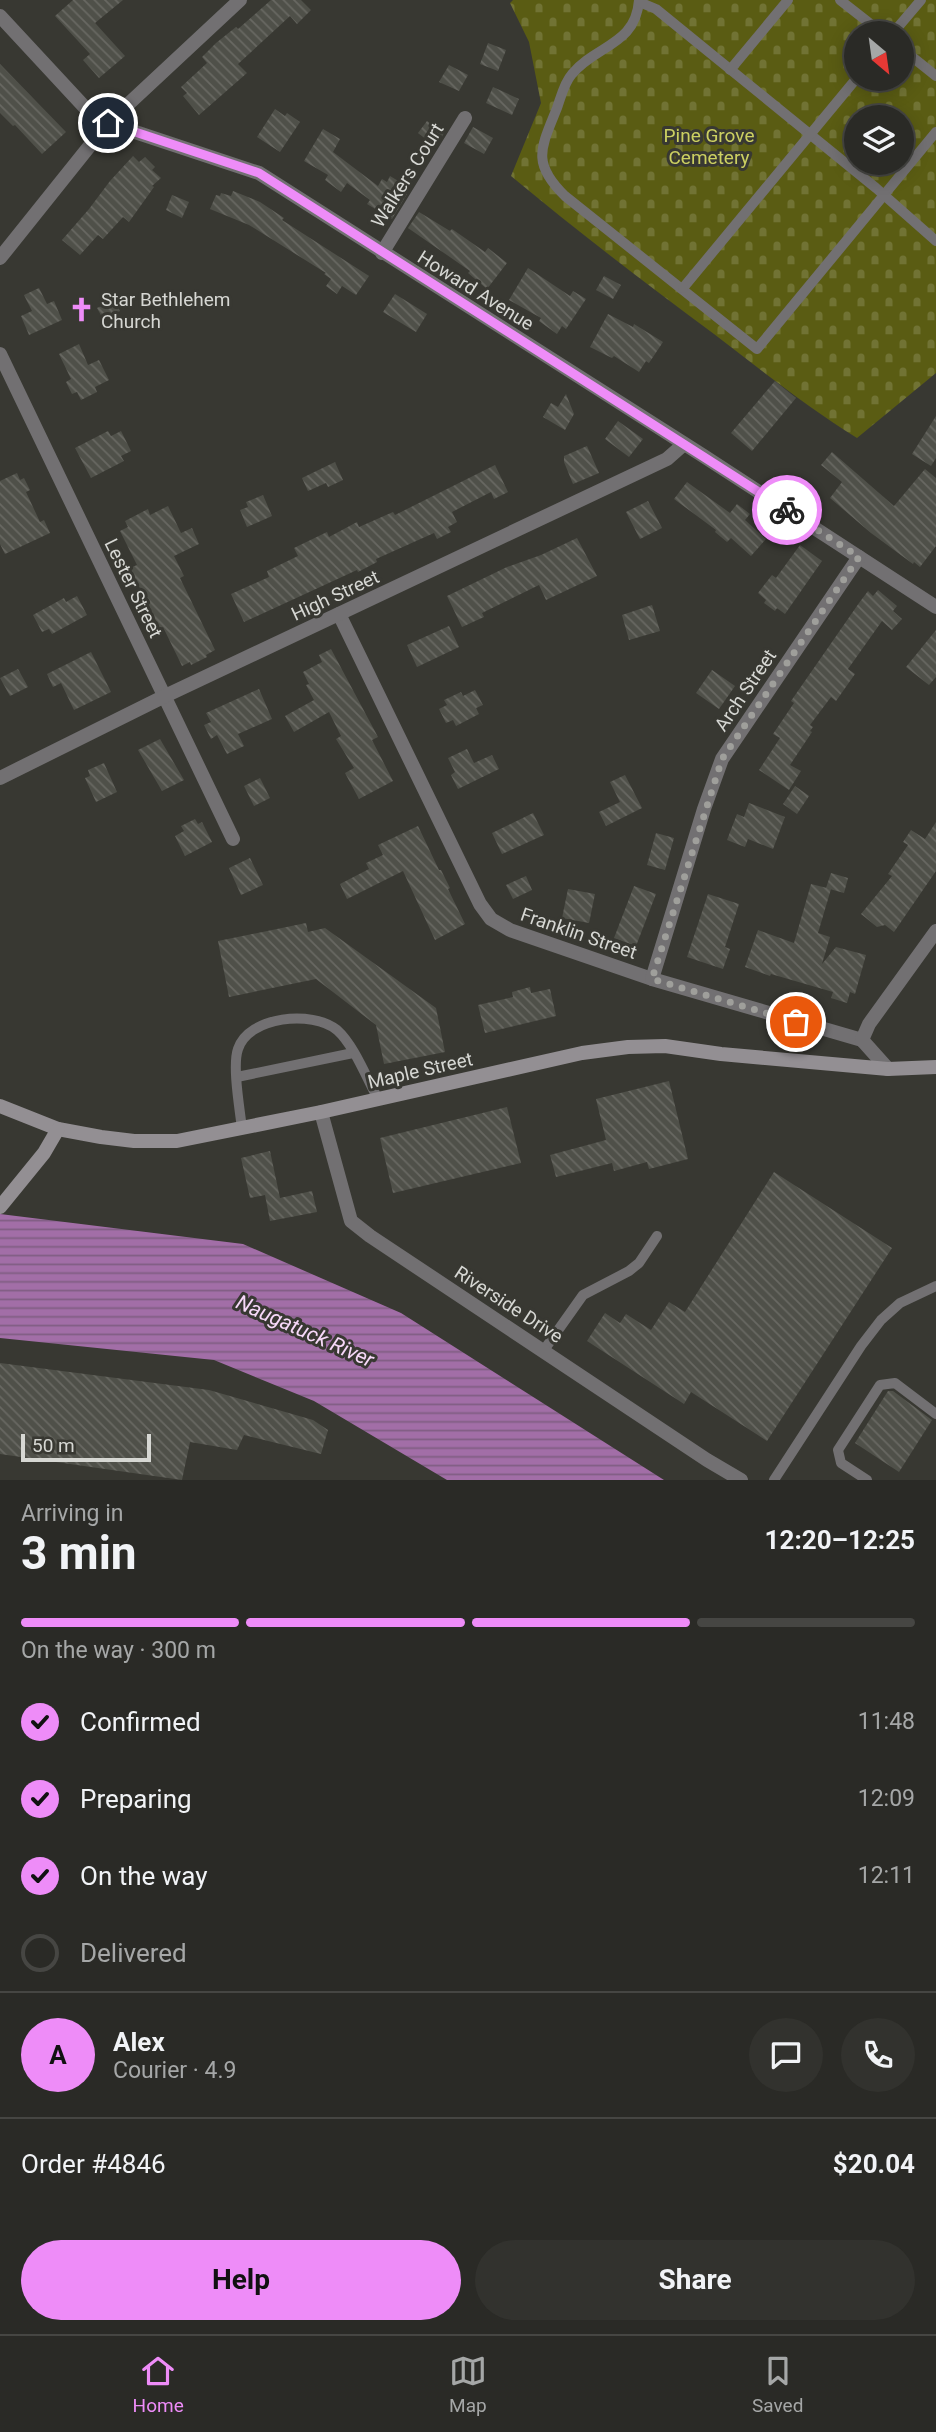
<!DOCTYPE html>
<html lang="en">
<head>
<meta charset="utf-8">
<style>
  :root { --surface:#2a2a26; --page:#32322e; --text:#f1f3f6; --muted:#a5a7a7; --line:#464643; --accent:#ee8cf8 }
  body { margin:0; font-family:Roboto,sans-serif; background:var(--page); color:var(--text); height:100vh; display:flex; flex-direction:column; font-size:26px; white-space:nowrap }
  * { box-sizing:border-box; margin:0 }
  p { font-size:23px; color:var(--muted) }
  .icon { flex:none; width:38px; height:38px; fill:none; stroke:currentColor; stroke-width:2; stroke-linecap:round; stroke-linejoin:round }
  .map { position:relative; height:1480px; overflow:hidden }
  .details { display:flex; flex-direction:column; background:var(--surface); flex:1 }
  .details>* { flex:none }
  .needle { width:46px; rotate:151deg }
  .buttons { position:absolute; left:844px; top:21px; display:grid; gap:14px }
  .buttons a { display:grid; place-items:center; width:70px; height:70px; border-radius:50%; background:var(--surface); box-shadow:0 4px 18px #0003,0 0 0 2px var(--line); font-size:35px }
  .scale { position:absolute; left:21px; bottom:18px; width:130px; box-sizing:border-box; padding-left:7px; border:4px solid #d6d7d3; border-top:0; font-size:19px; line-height:24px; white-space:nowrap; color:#d6d7d3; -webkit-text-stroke:5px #383832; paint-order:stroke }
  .pin { position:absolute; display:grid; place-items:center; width:60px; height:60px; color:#fff; margin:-30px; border:4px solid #fff; border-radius:50%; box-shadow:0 2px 7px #0007 }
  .courier { position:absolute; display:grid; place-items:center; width:70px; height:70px; margin:-35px; border:5px solid #ee8cf8; border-radius:50%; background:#fff; color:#222; box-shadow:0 2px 9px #0007 }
  .summary em { font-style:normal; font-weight:700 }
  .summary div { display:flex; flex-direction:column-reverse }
  .summary { display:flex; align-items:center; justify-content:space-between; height:119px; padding:0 21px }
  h1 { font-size:46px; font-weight:700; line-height:52px }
  .bar { display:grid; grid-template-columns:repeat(4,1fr); gap:10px 7px; align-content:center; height:84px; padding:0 21px }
  .bar i { height:9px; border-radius:5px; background:var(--line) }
  .bar .on { background:var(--accent) }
  .bar p { grid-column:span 4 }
  .line { display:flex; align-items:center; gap:18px; padding:0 21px; border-top:2px solid var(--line) }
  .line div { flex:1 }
  .round { display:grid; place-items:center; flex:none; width:74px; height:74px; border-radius:37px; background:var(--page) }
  ol { padding:0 21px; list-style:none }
  li { display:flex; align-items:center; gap:21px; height:77px }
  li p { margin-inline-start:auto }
  li .icon { padding:7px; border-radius:50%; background:var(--accent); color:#111; stroke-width:4 }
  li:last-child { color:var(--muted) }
  li i { width:38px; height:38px; border:4px solid var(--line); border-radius:50% }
  .cta { display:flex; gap:14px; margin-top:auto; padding:14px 21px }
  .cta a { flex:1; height:80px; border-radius:42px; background:var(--accent); color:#111; font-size:28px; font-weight:700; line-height:80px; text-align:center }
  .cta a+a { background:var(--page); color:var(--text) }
  .dock { display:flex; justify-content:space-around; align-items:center; height:98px; border-top:2px solid var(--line); background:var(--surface); font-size:19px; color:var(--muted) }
  .dock a { display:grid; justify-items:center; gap:4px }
  .dock .on { color:var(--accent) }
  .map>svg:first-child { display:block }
  .cemetery { fill:url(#cemetery-stones); fill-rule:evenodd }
  .water { fill:url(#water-rules) }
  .building { fill:url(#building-back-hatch) }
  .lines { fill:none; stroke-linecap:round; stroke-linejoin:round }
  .lane { stroke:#727072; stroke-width:10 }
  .street { stroke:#727072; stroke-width:14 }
  .secondary { stroke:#938f93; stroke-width:14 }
  .done { stroke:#9f9f9b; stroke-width:7; stroke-dasharray:0 12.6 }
  .route { stroke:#ee8cf8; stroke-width:9 }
  .labels { text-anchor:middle; stroke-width:6; stroke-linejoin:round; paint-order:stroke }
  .park-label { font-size:19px; fill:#ccd061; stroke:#383832 }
  .street-label { font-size:19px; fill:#d6d7d3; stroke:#383832 }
  .poi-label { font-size:19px; fill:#d6d7d3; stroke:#383832; text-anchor:start }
  .water-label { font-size:21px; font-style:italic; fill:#f7d9f9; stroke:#383832 }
</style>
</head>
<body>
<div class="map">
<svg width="936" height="1480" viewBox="0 0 936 1480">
  <defs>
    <pattern id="cemetery-stones" width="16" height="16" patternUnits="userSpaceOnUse" patternTransform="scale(1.75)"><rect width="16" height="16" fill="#5a5c13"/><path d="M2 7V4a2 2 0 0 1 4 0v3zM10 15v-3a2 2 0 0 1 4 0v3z" fill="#717334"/></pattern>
    <pattern id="water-rules" width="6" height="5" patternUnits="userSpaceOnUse" patternTransform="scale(1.75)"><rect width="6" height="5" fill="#a26ea7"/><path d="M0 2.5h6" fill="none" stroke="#805e83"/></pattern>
    <pattern id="building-back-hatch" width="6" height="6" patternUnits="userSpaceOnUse" patternTransform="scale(1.75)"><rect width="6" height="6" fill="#4f5049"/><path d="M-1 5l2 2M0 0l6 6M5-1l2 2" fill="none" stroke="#686862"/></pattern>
  </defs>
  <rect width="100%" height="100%" fill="#383832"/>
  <path class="cemetery" d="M513,0H936V373L857,438C807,407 761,370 714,334C645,283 577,231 511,176L541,103L529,42L510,3ZM856,33H901V79H856ZM856,117H901V163H856Z"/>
  <polygon class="water" points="0,1214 243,1244 401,1313 664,1480 447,1480 314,1401 214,1360 0,1338"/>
  <g class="building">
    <polygon points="73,0 123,0 95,23 125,56 99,78 83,60 90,54 55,16"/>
    <polygon points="271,0 301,0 311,10 297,24 290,16 238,64 247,73 199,115 183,96 187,93 181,87 207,63 202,57 216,43 236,27 238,29"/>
    <polygon points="488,43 506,50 498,71 480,64"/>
    <polygon points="0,64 66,132 42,154 15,125 13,126 0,113"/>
    <polygon points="449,65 468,75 459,91 439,82"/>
    <polygon points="493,87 519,99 512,115 486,103"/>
    <polygon points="275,109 285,116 287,113 300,122 280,152 257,137"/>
    <polygon points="427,121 444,133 436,147 418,133"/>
    <polygon points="473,127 493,138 484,154 464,143"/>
    <polygon points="323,129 340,139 333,152 378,186 382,179 387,182 390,176 405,185 402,191 407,194 392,219 367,204 370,200 347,183 341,192 325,180 328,175 304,161"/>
    <polygon points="133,156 139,162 145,157 155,167 152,170 161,178 152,186 154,187 129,222 123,217 103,239 98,235 80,255 62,240 89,209 110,181"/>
    <polygon points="233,191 260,202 284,218 282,220 369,276 356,295 342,286 337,294 326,286 331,279 324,274 326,273 249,225 210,209 216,195 220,196 221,193 231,196"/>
    <polygon points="172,195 189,202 182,218 166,210"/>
    <polygon points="419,212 450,231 452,229 485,252 488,248 507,263 487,289 468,273 470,271 408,228"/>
    <polygon points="528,268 570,296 573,291 586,299 566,329 562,326 557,334 539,321 541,318 509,300"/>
    <polygon points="604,276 621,285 613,299 596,290"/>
    <polygon points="39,288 47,304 54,301 62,320 29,335 21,316 32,311 24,295"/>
    <polygon points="395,294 427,314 416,332 383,312"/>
    <polygon points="114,300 120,311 103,319 97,308"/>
    <polygon points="608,314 633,327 634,324 663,342 649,363 646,361 639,372 614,356 612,358 590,347"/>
    <polygon points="79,344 88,365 99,360 109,380 95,387 97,392 81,400 77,392 72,394 66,382 71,379 59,354"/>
    <polygon points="775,381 796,398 752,451 731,433"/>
    <polygon points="566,394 574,414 565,430 543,417 551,403 558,407"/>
    <polygon points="936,416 936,458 931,466 912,454"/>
    <polygon points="618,421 643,439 629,457 605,439"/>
    <polygon points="108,431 111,436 121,431 131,451 121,456 124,461 91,478 75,448"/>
    <polygon points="587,446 599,473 573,484 564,462 564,456"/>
    <polygon points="832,452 894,506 925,469 936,478 936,546 920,567 914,562 913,564 871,533 830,498 842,482 821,465"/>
    <polygon points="335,462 343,480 328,487 326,483 308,491 302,478"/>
    <polygon points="495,465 508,492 494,499 491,492 452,512 457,522 448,527 451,532 437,539 434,533 376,559 377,562 358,572 357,570 244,622 231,594 269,577 267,571 298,556 294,548 327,532 329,537 357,522 359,527 393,512 395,515"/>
    <polygon points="17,473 20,480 24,478 30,490 26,492 40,522 44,520 50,533 5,554 0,544 0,481"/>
    <polygon points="687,482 730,513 737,504 750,514 745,520 766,539 751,556 731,538 727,542 715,532 716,530 674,499"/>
    <polygon points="263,495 272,516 247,527 240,510 248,507 246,502"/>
    <polygon points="648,501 662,528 640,539 626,512"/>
    <polygon points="168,506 181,533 192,528 199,544 174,556 184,576 180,578 215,650 206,655 207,657 191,665 190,662 182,666 163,627 160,629 130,568 137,565 120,531 128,527 125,521 148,509 150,515"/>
    <polygon points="577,538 597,576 546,600 539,585 482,613 484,617 462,627 447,596 507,567 541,555"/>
    <polygon points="800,545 822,561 785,614 777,608 775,611 764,603 766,600 758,593 772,575 776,578"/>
    <polygon points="878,590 897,606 893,611 902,619 892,630 882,621 848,669 855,674 836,701 831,697 810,725 813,727 810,731 812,732 790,765 801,771 789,790 759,770 780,738 773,734 794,703 791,701 859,603 868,591 873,596"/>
    <polygon points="77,596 87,615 52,634 49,629 42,632 33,615 64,598 66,602"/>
    <polygon points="652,605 660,631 629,640 622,615"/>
    <polygon points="449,626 459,647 417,667 407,645"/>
    <polygon points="936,630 936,677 929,685 906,667"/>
    <polygon points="331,649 378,737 372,740 393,781 359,799 345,773 354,768 336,739 341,736 329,712 294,732 285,716 314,700 306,685 309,684 303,672 322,662 319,655"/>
    <polygon points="91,652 111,692 74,710 61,683 53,687 47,674"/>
    <polygon points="18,669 28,687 10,696 0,678"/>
    <polygon points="712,670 735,686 719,709 696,693"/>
    <polygon points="259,689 272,719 238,734 244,746 227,754 217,735 211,739 204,725 211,722 206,713"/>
    <polygon points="475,690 483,705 476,708 479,714 456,726 453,720 446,723 439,709 447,705 444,700 461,692 463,696"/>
    <polygon points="160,739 184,780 162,791 138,750"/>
    <polygon points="467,749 474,763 492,755 499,769 458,789 451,775 455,772 448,758"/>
    <polygon points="104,763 117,792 96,802 85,778 90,776 88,770"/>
    <polygon points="625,775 642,808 606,826 599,812 620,802 610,782"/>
    <polygon points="260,778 270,798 254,806 244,786"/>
    <polygon points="795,786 809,796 797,814 783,804"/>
    <polygon points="749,803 785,817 773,849 748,839 745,847 727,840 737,814 744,817"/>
    <polygon points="533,813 544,835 502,854 492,833"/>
    <polygon points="195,819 198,824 202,822 212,842 185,856 175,836 184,831 181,826"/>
    <polygon points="936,822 936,871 894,932 885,925 877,927 861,914 892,876 888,874 908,845 903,842 911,830 925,839"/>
    <polygon points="418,826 439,870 441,870 450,888 448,889 465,924 435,940 403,871 347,899 340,884 369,869 366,863 383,855 378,845"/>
    <polygon points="656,833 674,838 665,870 647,865"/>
    <polygon points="250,858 263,885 241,895 229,868"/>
    <polygon points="831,873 848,878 844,893 826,888"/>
    <polygon points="526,876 532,890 513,899 506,885"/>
    <polygon points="811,884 831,889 818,933 830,937 822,964 836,947 866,955 855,994 850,992 847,1003 831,998 833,992 771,974 770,976 745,967 758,930 794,943"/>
    <polygon points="634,886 656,894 636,946 614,938"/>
    <polygon points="568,889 595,894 589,923 562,918"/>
    <polygon points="708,894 739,904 725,947 730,949 723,969 687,957"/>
    <polygon points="306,923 308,932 325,928 436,1008 445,1052 384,1064 376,1025 316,979 229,997 218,941"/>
    <polygon points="530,987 531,993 550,989 556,1016 485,1033 478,1005 513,997 512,992"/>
    <polygon points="669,1081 688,1159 649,1169 647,1162 614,1171 612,1163 556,1177 550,1155 606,1140 596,1099"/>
    <polygon points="507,1107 521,1163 393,1193 380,1138"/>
    <polygon points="270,1151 280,1198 312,1191 317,1212 270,1221 265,1195 250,1198 241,1158"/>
    <polygon points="774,1172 892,1248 767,1441 691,1392 684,1404 587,1341 605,1313 620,1323 626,1314 651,1330 669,1302 685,1312"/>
    <polygon points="0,1363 209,1390 313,1420 328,1430 321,1454 244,1435 237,1450 190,1442 182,1480 0,1454"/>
    <polygon points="888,1391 893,1391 932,1420 899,1472 855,1443"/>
  </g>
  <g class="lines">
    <g class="lane">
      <path d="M639,0C636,45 596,45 572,74C564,83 561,97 557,108C541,148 531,163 565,196L757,349L936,132"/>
      <polyline points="840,0 882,33"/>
      <polyline points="639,2 656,9 876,188 936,241"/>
      <polyline points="893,33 921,0"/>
      <polyline points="901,48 936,76"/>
      <polyline points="730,70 788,0"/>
      <polyline points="683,288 856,79"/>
      <polyline points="237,1077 353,1053"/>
      <path d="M242,1129C240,1110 232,1066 238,1049C249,1016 312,1010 337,1030C354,1045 367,1079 378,1099"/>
      <polyline points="544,1350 583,1295 629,1271 639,1263 657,1236"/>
      <polyline points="774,1480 861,1346 881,1320 900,1303 936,1286"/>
      <polyline points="867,1480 841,1463 838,1450 880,1385 895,1383 936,1414"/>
    </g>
    <g class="street">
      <polyline points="0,16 90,113 108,123 259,173 702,455 936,607"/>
      <polyline points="382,253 465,118"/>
      <polyline points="0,258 108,123 240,0"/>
      <polyline points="0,354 233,839"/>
      <polyline points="339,614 480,904 491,919 510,930 652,979 862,1040"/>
      <polyline points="0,778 165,696 667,459 684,444"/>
      <polyline points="652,979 704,809 722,759 859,557"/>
      <polyline points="888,1069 862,1040 869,1024 936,931"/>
      <polyline points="321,1112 351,1221 370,1236 707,1460 741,1480"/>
    </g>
    <g class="secondary">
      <polyline points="0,1106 58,1129 101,1137 134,1141 177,1141 321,1112 582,1053 628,1047 665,1046 721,1054 888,1069 936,1067"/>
      <polyline points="0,1207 44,1153 58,1129"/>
    </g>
  </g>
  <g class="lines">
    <polyline class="done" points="787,510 859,557 722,759 652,979 796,1022"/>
    <polyline class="route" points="108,123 259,173 787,510"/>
  </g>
  <defs>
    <symbol id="church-bare" viewBox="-9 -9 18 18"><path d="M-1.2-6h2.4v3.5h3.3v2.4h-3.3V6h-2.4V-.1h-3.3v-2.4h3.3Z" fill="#ee8cf8" stroke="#383832" stroke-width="2.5" paint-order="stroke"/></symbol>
  </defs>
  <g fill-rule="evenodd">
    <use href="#church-bare" x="64" y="292" width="35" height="35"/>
  </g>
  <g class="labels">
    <g class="park-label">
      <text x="709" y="142">Pine Grove<tspan x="709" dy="22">Cemetery</tspan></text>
    </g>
    <g class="street-label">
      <text transform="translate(407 175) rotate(-58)" y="7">Walkers Court</text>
      <text transform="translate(476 290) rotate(32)" y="7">Howard Avenue</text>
      <text transform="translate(134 588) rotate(64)" y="7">Lester Street</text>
      <text transform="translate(335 595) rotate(-25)" y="7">High Street</text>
      <text transform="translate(745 690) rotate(-56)" y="7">Arch Street</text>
      <text transform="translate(579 933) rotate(19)" y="7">Franklin Street</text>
      <text transform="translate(420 1070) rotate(-13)" y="7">Maple Street</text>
      <text transform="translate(509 1304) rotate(33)" y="7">Riverside Drive</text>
    </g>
    <g class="poi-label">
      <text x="101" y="306">Star Bethlehem<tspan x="101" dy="22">Church</tspan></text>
    </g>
    <g class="water-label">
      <text transform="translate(305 1331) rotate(24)" y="7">Naugatuck River</text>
    </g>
  </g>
</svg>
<div class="buttons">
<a><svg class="needle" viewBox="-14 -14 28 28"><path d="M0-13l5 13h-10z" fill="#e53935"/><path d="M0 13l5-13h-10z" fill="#a5a7a7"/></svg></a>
<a><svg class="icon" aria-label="layers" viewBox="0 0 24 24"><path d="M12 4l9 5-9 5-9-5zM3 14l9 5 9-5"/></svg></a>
</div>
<div class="scale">50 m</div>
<div class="pin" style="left:796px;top:1022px;background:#ea580c"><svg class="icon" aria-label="bag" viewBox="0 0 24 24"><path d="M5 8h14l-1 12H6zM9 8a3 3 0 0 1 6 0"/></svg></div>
<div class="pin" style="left:108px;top:123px;background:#1f2937"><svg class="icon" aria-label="home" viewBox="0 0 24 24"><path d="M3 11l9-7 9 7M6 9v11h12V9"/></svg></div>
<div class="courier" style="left:787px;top:510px"><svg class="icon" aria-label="bike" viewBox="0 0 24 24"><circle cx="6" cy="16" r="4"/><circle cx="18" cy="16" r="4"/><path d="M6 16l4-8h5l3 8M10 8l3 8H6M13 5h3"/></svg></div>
</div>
<section class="details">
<div class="summary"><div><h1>3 min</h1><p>Arriving in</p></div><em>12:20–12:25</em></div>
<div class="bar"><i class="on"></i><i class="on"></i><i class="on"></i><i></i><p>On the way · 300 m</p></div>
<ol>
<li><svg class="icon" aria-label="check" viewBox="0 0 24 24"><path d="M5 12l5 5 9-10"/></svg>Confirmed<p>11:48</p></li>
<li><svg class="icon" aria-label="check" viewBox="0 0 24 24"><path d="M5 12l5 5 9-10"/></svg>Preparing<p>12:09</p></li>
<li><svg class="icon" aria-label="check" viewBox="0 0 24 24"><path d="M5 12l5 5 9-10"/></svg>On the way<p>12:11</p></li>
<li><i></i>Delivered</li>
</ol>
<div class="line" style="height:126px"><b class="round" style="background:var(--accent);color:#111">A</b><div><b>Alex</b><p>Courier · 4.9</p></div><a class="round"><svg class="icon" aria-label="chat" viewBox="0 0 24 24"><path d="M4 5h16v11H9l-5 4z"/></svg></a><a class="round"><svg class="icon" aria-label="phone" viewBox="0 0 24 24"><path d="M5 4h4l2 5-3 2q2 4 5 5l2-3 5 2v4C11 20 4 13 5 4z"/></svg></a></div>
<div class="line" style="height:91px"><div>Order #4846</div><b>$20.04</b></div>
<div class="cta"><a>Help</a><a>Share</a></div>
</section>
<nav class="dock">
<a class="on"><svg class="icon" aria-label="home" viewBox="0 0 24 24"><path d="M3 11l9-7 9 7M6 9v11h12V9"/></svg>Home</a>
<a><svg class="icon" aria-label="map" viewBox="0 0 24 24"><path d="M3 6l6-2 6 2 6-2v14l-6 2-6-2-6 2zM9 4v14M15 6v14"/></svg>Map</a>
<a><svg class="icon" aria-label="saved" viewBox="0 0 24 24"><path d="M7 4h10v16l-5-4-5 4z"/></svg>Saved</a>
</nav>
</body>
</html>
